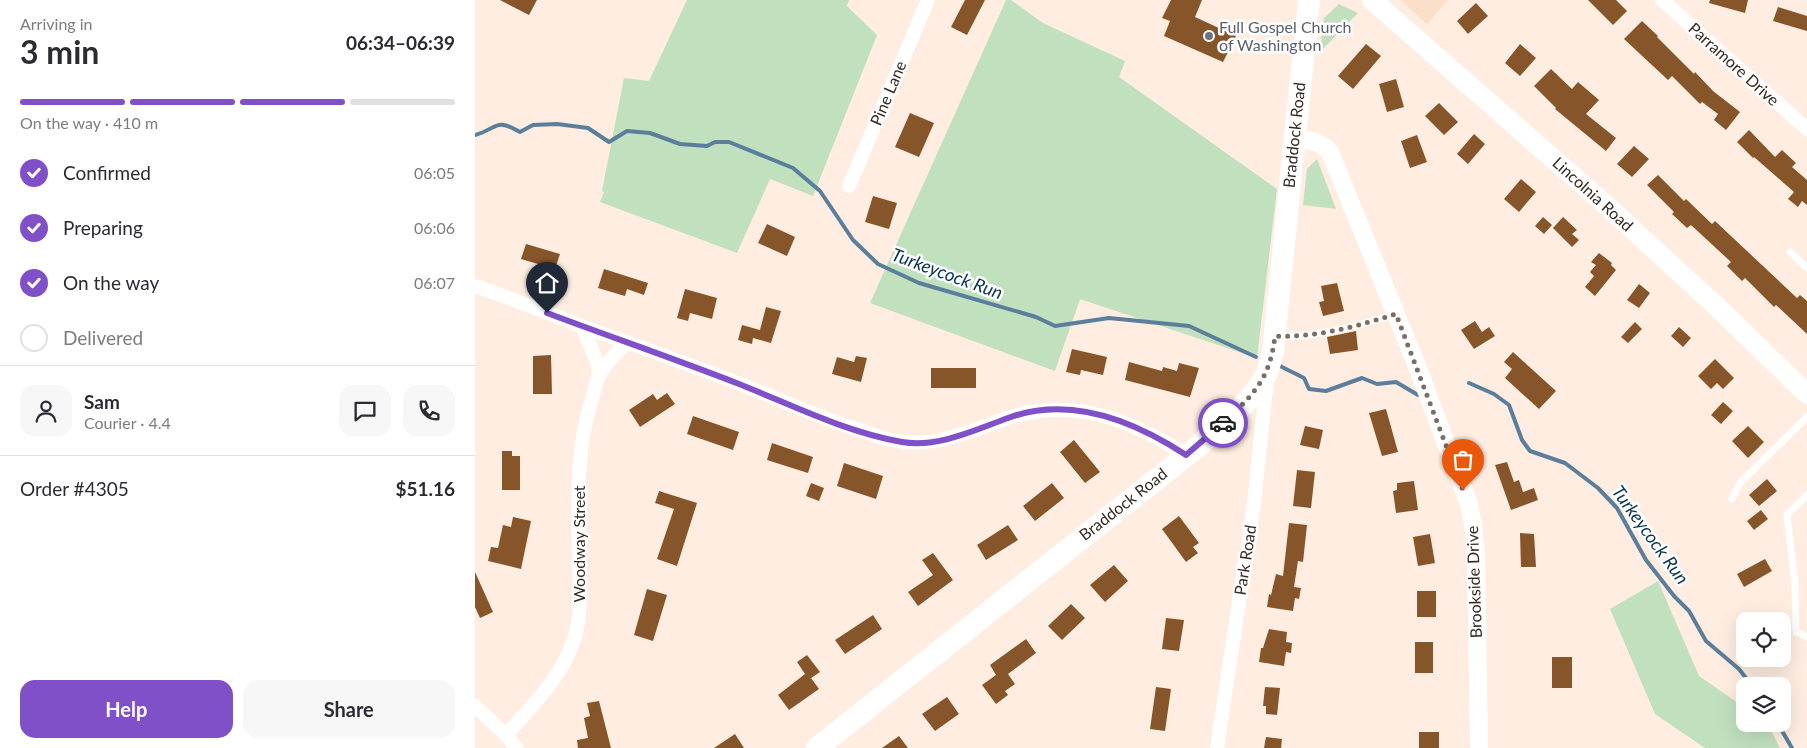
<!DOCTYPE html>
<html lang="en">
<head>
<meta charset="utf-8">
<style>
  :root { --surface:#fff; --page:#f7f7f7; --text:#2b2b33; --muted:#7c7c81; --line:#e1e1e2; --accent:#8050c8 }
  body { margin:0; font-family:Lato,sans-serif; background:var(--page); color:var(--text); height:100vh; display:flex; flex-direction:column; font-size:19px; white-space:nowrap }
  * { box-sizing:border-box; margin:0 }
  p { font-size:16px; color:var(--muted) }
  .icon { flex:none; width:28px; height:28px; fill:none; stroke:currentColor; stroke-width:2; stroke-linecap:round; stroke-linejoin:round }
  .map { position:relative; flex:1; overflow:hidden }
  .drawer { display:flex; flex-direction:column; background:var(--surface); width:475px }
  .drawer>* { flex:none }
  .fabs { position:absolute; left:1261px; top:612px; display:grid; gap:10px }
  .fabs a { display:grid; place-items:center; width:55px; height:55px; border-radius:10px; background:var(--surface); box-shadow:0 5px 20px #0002; font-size:25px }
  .pin { position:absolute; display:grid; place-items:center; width:42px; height:42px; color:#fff; margin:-51px -21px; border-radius:50% 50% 50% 0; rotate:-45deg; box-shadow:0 0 5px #0007 }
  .pin .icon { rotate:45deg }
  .courier { position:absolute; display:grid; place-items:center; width:50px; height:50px; margin:-25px; border:4px solid #8050c8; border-radius:50%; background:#fff; color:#222; box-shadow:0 1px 6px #0007 }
  .overview em { font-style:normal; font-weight:700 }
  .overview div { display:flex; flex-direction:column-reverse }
  .overview { display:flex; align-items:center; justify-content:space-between; height:85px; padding:0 20px }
  h1 { font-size:32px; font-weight:700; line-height:38px }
  .bar { display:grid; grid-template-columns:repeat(4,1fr); gap:8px 5px; align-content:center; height:60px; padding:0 20px }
  .bar i { height:6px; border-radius:4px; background:var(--line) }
  .bar .on { background:var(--accent) }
  .bar p { grid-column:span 4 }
  .line { display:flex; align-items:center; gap:12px; padding:0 20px; border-top:1px solid var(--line) }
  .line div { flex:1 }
  .round { display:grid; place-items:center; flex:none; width:52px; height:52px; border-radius:15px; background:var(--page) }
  ol { padding:0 20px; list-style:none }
  li { display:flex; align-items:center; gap:15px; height:55px }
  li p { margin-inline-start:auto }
  li .icon { padding:5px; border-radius:50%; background:var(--accent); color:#fff; stroke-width:4 }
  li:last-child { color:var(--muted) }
  li i { width:28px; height:28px; border:2px solid var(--line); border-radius:50% }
  .primary-button { display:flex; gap:10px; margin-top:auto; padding:10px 20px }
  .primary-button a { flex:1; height:58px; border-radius:15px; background:var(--accent); color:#fff; font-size:20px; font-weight:700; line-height:58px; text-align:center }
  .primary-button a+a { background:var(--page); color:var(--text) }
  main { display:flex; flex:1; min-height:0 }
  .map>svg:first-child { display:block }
  .built { fill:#fbdfc9 }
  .green { fill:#c1e0be }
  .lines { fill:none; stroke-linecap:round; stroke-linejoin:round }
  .stream { stroke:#5a7e9b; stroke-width:4 }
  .building { fill:#865529 }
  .service { stroke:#fff; stroke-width:7 }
  .minor { stroke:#fff; stroke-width:14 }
  .tertiary { stroke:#fff; stroke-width:18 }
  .secondary { stroke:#fff; stroke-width:20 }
  .primary { stroke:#fff; stroke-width:22 }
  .done { stroke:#7b6e64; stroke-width:5; stroke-dasharray:0 9 }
  .route { stroke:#8050c8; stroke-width:6 }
  .worship-dot { fill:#6b7280; stroke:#fefefe; stroke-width:2 }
  .labels { text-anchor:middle; stroke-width:5; stroke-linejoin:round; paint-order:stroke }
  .worship-label { font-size:16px; fill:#5b616d; stroke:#fefefe; text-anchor:start }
  .street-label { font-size:16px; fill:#342a21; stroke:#fefefe }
  .water-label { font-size:18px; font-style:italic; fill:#063452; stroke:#fefefe }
</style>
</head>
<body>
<main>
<section class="drawer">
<div class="overview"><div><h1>3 min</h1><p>Arriving in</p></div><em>06:34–06:39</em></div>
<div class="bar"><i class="on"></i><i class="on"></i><i class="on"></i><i></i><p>On the way · 410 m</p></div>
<ol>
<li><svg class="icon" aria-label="check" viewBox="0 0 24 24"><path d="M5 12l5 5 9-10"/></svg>Confirmed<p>06:05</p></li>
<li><svg class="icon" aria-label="check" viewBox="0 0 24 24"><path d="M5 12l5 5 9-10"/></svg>Preparing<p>06:06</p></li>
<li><svg class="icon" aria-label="check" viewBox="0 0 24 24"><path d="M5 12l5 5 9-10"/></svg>On the way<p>06:07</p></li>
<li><i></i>Delivered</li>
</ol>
<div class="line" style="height:90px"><a class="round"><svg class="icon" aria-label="person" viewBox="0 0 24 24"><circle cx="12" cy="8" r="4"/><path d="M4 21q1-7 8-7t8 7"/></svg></a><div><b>Sam</b><p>Courier · 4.4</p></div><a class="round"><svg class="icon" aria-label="chat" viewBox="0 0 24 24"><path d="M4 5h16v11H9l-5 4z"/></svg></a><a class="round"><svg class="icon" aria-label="phone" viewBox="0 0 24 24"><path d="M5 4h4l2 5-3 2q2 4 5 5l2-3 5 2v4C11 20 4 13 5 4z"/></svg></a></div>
<div class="line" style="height:65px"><div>Order #4305</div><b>$51.16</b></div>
<div class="primary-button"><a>Help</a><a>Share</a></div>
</section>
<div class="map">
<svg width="1332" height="748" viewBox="0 0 1332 748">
  <rect width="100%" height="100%" fill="#feede0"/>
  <polygon class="built" points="925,0 973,0 952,24"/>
  <g class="green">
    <polygon points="212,0 374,0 372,6 402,35 338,196 295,179 262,253 125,202 129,192 127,191 149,78 174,81"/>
    <polygon points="531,0 536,0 568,23 650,61 644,77 802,189 782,358 605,299 580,371 395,303"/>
    <polygon points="864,4 883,13 845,52 849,18"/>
    <polygon points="842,159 861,209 828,205 832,169"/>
    <polygon points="1183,581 1224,676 1270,708 1270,724 1293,725 1305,748 1230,748 1180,714 1135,609"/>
  </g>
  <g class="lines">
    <g class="stream">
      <path d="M0,135C23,129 19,117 45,132L58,125L82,124L113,128L134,142L152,131L175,133L205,144L232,146L240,142H254L318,168L345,191L378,240L403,264L444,283L561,317L580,326L634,318L714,326L781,357"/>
      <polyline points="805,366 829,378 834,389 851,391 887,378 902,384 921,382 943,395"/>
      <polyline points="994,383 1019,394 1034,405 1047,440 1055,451 1090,463 1123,488 1142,508 1171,560 1199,596 1214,611 1231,641 1264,669 1277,686"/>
      <polyline points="1303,724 1317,748"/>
    </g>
  </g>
  <g class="building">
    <polygon points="25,0 62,0 54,15"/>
    <polygon points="490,0 510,0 492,35 476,27"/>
    <polygon points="696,0 727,0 720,17 761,36 748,62 689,36 695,21 687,18"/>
    <polygon points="1113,0 1141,0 1152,11 1138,25"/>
    <polygon points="1235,0 1273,0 1270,13 1234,3"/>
    <polygon points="1001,3 1013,16 993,34 982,21"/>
    <polygon points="1303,7 1332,16 1332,31 1298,21"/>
    <polygon points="1167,21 1183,36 1182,37 1219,74 1220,72 1238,91 1265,112 1251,130 1239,120 1243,114 1227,102 1225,104 1197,76 1193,80 1149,39"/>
    <polygon points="891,44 906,56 878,89 863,76"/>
    <polygon points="1045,44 1061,58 1045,76 1030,63"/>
    <polygon points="1076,69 1097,89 1103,82 1124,100 1111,114 1141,138 1131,151 1080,109 1081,108 1059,86"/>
    <polygon points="921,79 929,107 912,112 904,84"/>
    <polygon points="964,103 983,122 969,135 950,116"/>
    <polygon points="435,113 459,123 444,157 420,147"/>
    <polygon points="1274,130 1300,157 1307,150 1321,163 1317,167 1332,180 1332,205 1327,201 1323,207 1313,199 1319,192 1279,157 1278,158 1262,142"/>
    <polygon points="999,134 1010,144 993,164 982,154"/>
    <polygon points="942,135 952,162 935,168 926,141"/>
    <polygon points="1159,146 1174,159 1157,177 1142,164"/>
    <polygon points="1183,175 1209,201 1211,199 1237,224 1240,221 1322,298 1325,295 1332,301 1332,334 1301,305 1299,307 1270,278 1267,281 1252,266 1256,262 1216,225 1212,228 1197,214 1199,212 1172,185"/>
    <polygon points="1046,179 1061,192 1044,212 1029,199"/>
    <polygon points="398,196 422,203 414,229 390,222"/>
    <polygon points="1068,217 1077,225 1069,234 1060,226"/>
    <polygon points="1088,217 1102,230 1097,234 1104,240 1097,247 1078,228"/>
    <polygon points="292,224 320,237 312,256 283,243"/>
    <polygon points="51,244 85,254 80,269 46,259"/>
    <polygon points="1124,253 1137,263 1136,265 1141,270 1120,296 1110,287 1119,276 1115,272 1121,265 1116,262"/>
    <polygon points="129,269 173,283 169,295 152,289 150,296 123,288"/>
    <polygon points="862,283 869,311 848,316 844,302 849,301 846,286"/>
    <polygon points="1164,284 1175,293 1164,308 1152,300"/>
    <polygon points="210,289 242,298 237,319 215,313 213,321 202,318"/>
    <polygon points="291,307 306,311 296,343 278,338 277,344 263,340 267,325 285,330"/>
    <polygon points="1000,321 1007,332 1014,327 1020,336 999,349 986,330"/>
    <polygon points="1160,322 1167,329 1153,343 1146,337"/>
    <polygon points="1204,327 1216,338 1208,347 1196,336"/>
    <polygon points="881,331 883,350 855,354 852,337"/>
    <polygon points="597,349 632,357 628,375 606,370 605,375 591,372"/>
    <polygon points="1038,352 1081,391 1064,409 1030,378 1037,369 1029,362"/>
    <polygon points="76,355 77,394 58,394 58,356"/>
    <polygon points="381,356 392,358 386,382 357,374 362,357 379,362"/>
    <polygon points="1240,359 1259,378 1248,389 1242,383 1236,389 1223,376"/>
    <polygon points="654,362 687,371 688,367 702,371 704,363 724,368 715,397 650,380"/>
    <rect x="456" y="368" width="45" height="20"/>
    <polygon points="192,393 200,404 165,427 154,410 178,394 182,400"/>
    <polygon points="1248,402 1258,411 1246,424 1236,415"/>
    <polygon points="911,409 923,452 907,456 894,413"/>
    <polygon points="218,416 264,432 258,450 212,434"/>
    <polygon points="830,426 848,430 844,449 825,445"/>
    <polygon points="1273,426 1289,442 1273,458 1257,441"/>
    <polygon points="599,440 625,472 610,483 585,452"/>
    <polygon points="297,443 338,457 333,473 292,460"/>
    <polygon points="27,451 37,451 37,456 45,456 45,490 27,490"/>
    <polygon points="1032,462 1039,482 1044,480 1048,492 1059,488 1063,500 1036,510 1020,465"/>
    <polygon points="369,463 408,476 401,499 362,486"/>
    <polygon points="822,470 840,472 836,508 818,506"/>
    <polygon points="1292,479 1302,491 1284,506 1274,495"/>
    <polygon points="939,481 943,510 921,513 918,491 922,490 922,483"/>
    <polygon points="336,483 349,488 344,501 331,496"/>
    <polygon points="577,483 589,498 560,521 548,506"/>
    <polygon points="184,491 222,503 202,566 182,559 199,509 180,503"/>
    <polygon points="1286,510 1293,519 1279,530 1272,521"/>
    <polygon points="704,516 724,543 718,547 723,553 711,562 687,529"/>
    <polygon points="38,517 56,521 46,569 13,561 16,547 23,548 28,525 36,527"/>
    <polygon points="814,523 832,525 828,562 823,561 819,587 826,588 824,599 820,598 818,611 792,607 794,594 796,595 801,574 808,576"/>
    <polygon points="533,525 543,540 511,560 502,545"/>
    <polygon points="1045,533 1059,534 1061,567 1046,567"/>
    <polygon points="955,534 960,563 943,566 938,537"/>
    <polygon points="458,553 478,580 443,606 433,592 458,575 447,560"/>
    <polygon points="1290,559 1297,571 1269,587 1262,574"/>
    <polygon points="639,565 653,581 630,602 615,585"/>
    <polygon points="0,572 18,612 5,618 0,607"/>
    <polygon points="172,589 192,595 178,641 159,635"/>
    <rect x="942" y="591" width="19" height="26"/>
    <polygon points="596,604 610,618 587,640 573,626"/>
    <polygon points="398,615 407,629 370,654 360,640"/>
    <polygon points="691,618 709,620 704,651 687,649"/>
    <polygon points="794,629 812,632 811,642 817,643 816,653 811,652 809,666 784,662 786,648 788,648"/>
    <polygon points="551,639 561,653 533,674 540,684 530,691 533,695 521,704 507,685 521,675 515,665"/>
    <rect x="940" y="642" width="18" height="31"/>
    <polygon points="332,655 345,672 336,678 344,689 314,710 303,695 330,674 322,662"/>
    <rect x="1077" y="657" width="20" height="31"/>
    <polygon points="681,687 696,689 690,731 675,729"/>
    <polygon points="790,687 805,688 802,715 791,714 791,706 788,706"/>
    <polygon points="472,697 484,714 460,731 447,714"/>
    <polygon points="124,701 136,748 103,748 102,740 113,738 109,718 115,716 112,703"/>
    <rect x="944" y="732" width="20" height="16"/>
    <polygon points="260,734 269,748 239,748"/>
    <polygon points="424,736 433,748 407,748"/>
    <polygon points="791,737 807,739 806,748 789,748"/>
  </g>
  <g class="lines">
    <g class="service">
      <polyline points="1315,252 1332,268"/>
      <path d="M802,336C841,338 883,326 921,314"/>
      <polyline points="1332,495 1312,515 1320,584 1321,632 1332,637"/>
      <polyline points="1257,499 1265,483 1332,417"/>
    </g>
    <g class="minor">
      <polyline points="1187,0 1332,129"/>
      <polyline points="374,186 453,0"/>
      <path d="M0,286C36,298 71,312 106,326C159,345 211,363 263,383C304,399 344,418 387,431C401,436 415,441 431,442C468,446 501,428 536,417C600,397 658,421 711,455"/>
      <polyline points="107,326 122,362 124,375"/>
      <polyline points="0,706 31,735 42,748"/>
      <path d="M31,735C57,706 89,675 100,636C107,612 105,586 104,561C103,506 100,452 117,399C119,391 121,381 125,374C131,362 143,352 152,342"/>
      <polyline points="742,748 779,503 792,379"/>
    </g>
    <path class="tertiary" d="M819,138C833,140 845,141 855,152L940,361L994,504L998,525L1001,553L1004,748"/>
    <polyline class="secondary" points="897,0 1132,206 1240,305 1332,394"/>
    <path class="primary" d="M342,748L721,448C744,427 781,400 793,370C795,364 796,357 798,351L834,0"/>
  </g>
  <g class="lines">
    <path class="done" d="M748,423C779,394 795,379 800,336C840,338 883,326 921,314L988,490"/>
    <path class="route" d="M72,313C136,337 200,359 264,384C317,405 370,432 427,442C463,448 500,430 533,418C595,395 659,421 711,455L748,423"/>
  </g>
  <circle class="worship-dot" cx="734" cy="36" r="5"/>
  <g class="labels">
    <g class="worship-label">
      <text x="744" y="33">Full Gospel Church<tspan x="744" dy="18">of Washington</tspan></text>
    </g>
    <g class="street-label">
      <text transform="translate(1259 64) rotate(42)" y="6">Parramore Drive</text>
      <text transform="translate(413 93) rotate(-67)" y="6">Pine Lane</text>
      <text transform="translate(819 135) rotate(-84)" y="6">Braddock Road</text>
      <text transform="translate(1118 194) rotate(42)" y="6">Lincolnia Road</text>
      <text transform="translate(648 504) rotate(-38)" y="6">Braddock Road</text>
      <text transform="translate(104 544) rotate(-90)" y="6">Woodway Street</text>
      <text transform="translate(770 560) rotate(-81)" y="6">Park Road</text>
      <text transform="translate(999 582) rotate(-92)" y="6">Brookside Drive</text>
    </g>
    <g class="water-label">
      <text transform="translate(472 274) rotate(20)" y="6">Turkeycock Run</text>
      <text transform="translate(1175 535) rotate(54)" y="6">Turkeycock Run</text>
    </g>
  </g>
</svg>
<div class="fabs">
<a><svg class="icon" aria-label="locate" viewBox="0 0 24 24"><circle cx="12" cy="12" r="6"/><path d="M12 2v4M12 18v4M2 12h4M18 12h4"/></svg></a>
<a><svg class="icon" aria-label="layers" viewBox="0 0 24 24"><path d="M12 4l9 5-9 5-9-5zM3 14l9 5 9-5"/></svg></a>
</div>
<div class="pin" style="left:988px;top:490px;background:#ea580c"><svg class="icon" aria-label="bag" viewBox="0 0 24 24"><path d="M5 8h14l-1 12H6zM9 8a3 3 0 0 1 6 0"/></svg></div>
<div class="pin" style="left:72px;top:313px;background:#1f2937"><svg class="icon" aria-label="home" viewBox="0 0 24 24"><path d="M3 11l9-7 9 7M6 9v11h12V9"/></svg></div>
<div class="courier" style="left:748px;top:423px"><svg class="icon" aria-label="car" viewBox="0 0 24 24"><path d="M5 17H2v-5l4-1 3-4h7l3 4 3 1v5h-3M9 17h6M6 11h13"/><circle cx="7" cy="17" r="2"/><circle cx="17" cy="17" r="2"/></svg></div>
</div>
</main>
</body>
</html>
